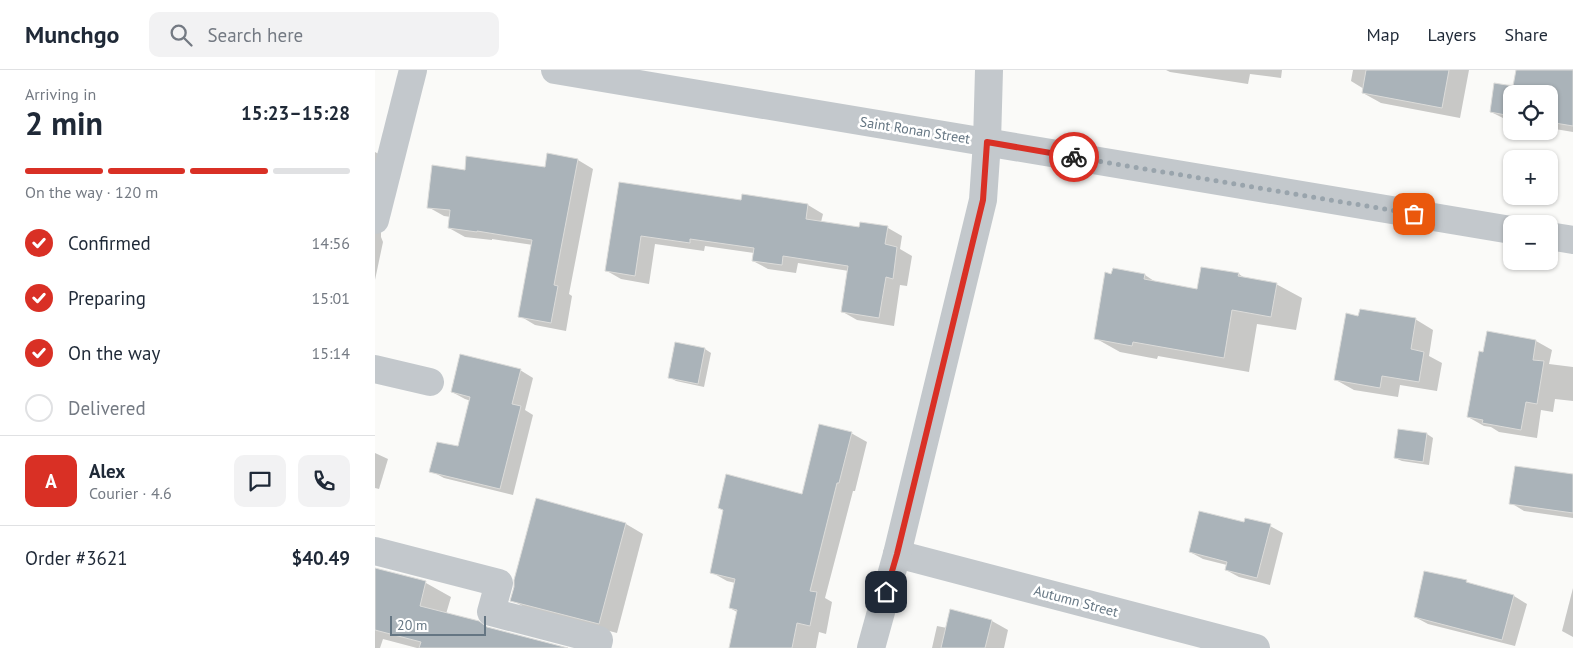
<!DOCTYPE html>
<html lang="en">
<head>
<meta charset="utf-8">
<style>
  :root { --surface:#fff; --page:#f2f2f3; --text:#1f2937; --muted:#747a83; --line:#e0e1e3; --accent:#d93025 }
  body { margin:0; font-family:"PT Sans",sans-serif; background:var(--page); color:var(--text); height:100vh; display:flex; flex-direction:column; font-size:19px; white-space:nowrap }
  * { box-sizing:border-box; margin:0 }
  p { font-size:16px; color:var(--muted) }
  .icon { flex:none; width:28px; height:28px; fill:none; stroke:currentColor; stroke-width:2; stroke-linecap:round; stroke-linejoin:round }
  .map { position:relative; flex:1; overflow:hidden }
  .panel { display:flex; flex-direction:column; background:var(--surface); width:375px }
  .panel>* { flex:none }
  .buttons { position:absolute; left:1128px; top:15px; display:grid; gap:10px }
  .buttons a { display:grid; place-items:center; width:55px; height:55px; border-radius:10px; background:var(--surface); box-shadow:0 1px 4px #0004; font-size:25px }
  .scale { position:absolute; left:15px; bottom:12px; width:96px; box-sizing:border-box; padding-left:5px; border:2px solid #657683; border-top:0; font-size:14px; line-height:18px; white-space:nowrap; color:#657683; -webkit-text-stroke:4px #fff; paint-order:stroke }
  .pin { position:absolute; display:grid; place-items:center; width:42px; height:42px; color:#fff; margin:-21px; border-radius:10px; box-shadow:0 2px 8px #0006 }
  .courier { position:absolute; display:grid; place-items:center; width:50px; height:50px; margin:-25px; border:4px solid #d93025; border-radius:50%; background:#fff; color:#222; box-shadow:0 1px 6px #0007 }
  .summary em { font-style:normal; font-weight:800 }
  .summary div { display:flex; flex-direction:column-reverse }
  .summary { display:flex; align-items:center; justify-content:space-between; height:85px; padding:0 25px }
  h1 { font-size:32px; font-weight:800; line-height:38px }
  .bar { display:grid; grid-template-columns:repeat(4,1fr); gap:8px 5px; align-content:center; height:60px; padding:0 25px }
  .bar i { height:6px; border-radius:4px; background:var(--line) }
  .bar .active { background:var(--accent) }
  .bar p { grid-column:span 4 }
  .line { display:flex; align-items:center; gap:12px; padding:0 25px; border-top:1px solid var(--line) }
  .line div { flex:1 }
  .round { display:grid; place-items:center; flex:none; width:52px; height:52px; border-radius:10px; background:var(--page) }
  ol { padding:0 25px; list-style:none }
  li { display:flex; align-items:center; gap:15px; height:55px }
  li p { margin-inline-start:auto }
  li .icon { padding:5px; border-radius:50%; background:var(--accent); color:#fff; stroke-width:4 }
  li:last-child { color:var(--muted) }
  li i { width:28px; height:28px; border:2px solid var(--line); border-radius:50% }
  header { display:flex; align-items:center; gap:30px; box-sizing:border-box; height:70px; padding:0 25px; background:var(--surface); border-bottom:1px solid var(--line) }
  header strong { font-size:24px }
  nav { display:flex; gap:28px; margin-inline-start:auto; font-size:18px }
  .search { width:350px; height:45px; background:var(--page); display:flex; align-items:center; gap:12px; box-sizing:border-box; padding:0 18px; border-radius:10px; color:var(--muted); font-size:19px }
  main { display:flex; flex:1; min-height:0 }
  .map>svg:first-child { display:block }
  .shadow { fill:#0003 }
  .building { fill:#aab3b9; stroke:#dcdcda }
  .lines { fill:none; stroke-linecap:round; stroke-linejoin:round }
  .minor { stroke:#c3c8cc; stroke-width:28 }
  .done { stroke:#99a4ac; stroke-width:5; stroke-dasharray:0 9 }
  .route { stroke:#d93025; stroke-width:6 }
  .labels { text-anchor:middle; stroke-width:5; stroke-linejoin:round; paint-order:stroke }
  .street-label { font-size:14px; fill:#657683; stroke:#fff }
</style>
</head>
<body>
<header>
<strong>Munchgo</strong>
<div class="search"><svg class="icon" aria-label="search" viewBox="0 0 24 24"><circle cx="10" cy="10" r="6"/><path d="M15 15l6 6"/></svg>Search here</div>
<nav><a>Map</a><a>Layers</a><a>Share</a></nav>
</header>
<main>
<section class="panel">
<div class="summary"><div><h1>2 min</h1><p>Arriving in</p></div><em>15:23–15:28</em></div>
<div class="bar"><i class="active"></i><i class="active"></i><i class="active"></i><i></i><p>On the way · 120 m</p></div>
<ol>
<li><svg class="icon" aria-label="check" viewBox="0 0 24 24"><path d="M5 12l5 5 9-10"/></svg>Confirmed<p>14:56</p></li>
<li><svg class="icon" aria-label="check" viewBox="0 0 24 24"><path d="M5 12l5 5 9-10"/></svg>Preparing<p>15:01</p></li>
<li><svg class="icon" aria-label="check" viewBox="0 0 24 24"><path d="M5 12l5 5 9-10"/></svg>On the way<p>15:14</p></li>
<li><i></i>Delivered</li>
</ol>
<div class="line" style="height:90px"><b class="round" style="background:var(--accent);color:#fff">A</b><div><b>Alex</b><p>Courier · 4.6</p></div><a class="round"><svg class="icon" aria-label="chat" viewBox="0 0 24 24"><path d="M4 5h16v11H9l-5 4z"/></svg></a><a class="round"><svg class="icon" aria-label="phone" viewBox="0 0 24 24"><path d="M5 4h4l2 5-3 2q2 4 5 5l2-3 5 2v4C11 20 4 13 5 4z"/></svg></a></div>
<div class="line" style="height:65px"><div>Order #3621</div><b>$40.49</b></div>
</section>
<div class="map">
<svg width="1198" height="578" viewBox="0 0 1198 578">
  <rect width="100%" height="100%" fill="#fafaf8"/>
  <g class="shadow">
    <polygon points="791,0 907,0 906,8 875,4 873,14 795,2"/>
    <polygon points="978,0 1094,0 1085,48 1006,33 988,23 989,19 976,11"/>
    <polygon points="1142,0 1198,0 1198,62 1174,58 1174,24 1136,24 1136,52 1116,42 1139,18"/>
    <polygon points="0,82 22,94 6,159 6,167 8,172 0,210"/>
    <polygon points="173,85 203,90 218,99 194,224 197,226 191,261 160,255 145,246 158,175 117,169 117,170 90,167 74,158 76,147 69,146 53,137 91,101 171,98"/>
    <polygon points="245,113 367,131 368,126 433,135 448,144 446,152 485,158 486,153 513,158 527,166 525,179 537,186 532,216 525,215 519,256 482,250 468,242 474,201 423,193 421,203 393,199 378,191 379,183 330,176 329,181 280,174 274,214 246,209 232,201"/>
    <polygon points="827,198 864,204 871,209 901,214 927,228 921,260 882,254 874,302 783,286 782,289 745,282 720,268 737,205 770,205 782,213 823,220"/>
    <polygon points="984,247 1040,249 1058,260 1054,286 1067,293 1062,321 1025,315 1023,327 979,320 961,310"/>
    <polygon points="1161,271 1177,280 1174,294 1198,297 1198,331 1180,329 1178,342 1166,340 1162,368 1124,362 1116,357 1109,356 1093,347 1109,283"/>
    <polygon points="301,273 330,279 336,283 329,317 301,311 294,307"/>
    <polygon points="145,300 158,308 150,340 158,345 138,425 69,408 56,401 84,378 96,331 90,329 77,322"/>
    <polygon points="476,363 492,372 480,421 478,421 450,528 457,532 451,564 444,562 441,578 355,578 362,542 355,538 360,513 352,511 336,502 428,425"/>
    <polygon points="1052,364 1058,368 1054,395 1027,391 1020,388"/>
    <polygon points="0,383 13,389 4,419 0,418"/>
    <polygon points="1141,397 1198,406 1198,448 1149,441 1136,433"/>
    <polygon points="251,454 268,464 242,563 154,540 137,530"/>
    <polygon points="870,454 895,456 908,463 895,515 864,507 851,500 852,495 828,489 815,482"/>
    <polygon points="0,499 51,513 76,527 71,544 116,560 188,578 42,578 8,569 5,578 0,578"/>
    <polygon points="1091,511 1097,515 1139,526 1152,534 1140,576 1053,554 1040,547"/>
    <polygon points="1198,518 1198,567 1187,561"/>
    <polygon points="576,540 617,551 633,560 629,578 557,578 562,556 572,558"/>
  </g>
  <g class="building">
    <polygon points="991,0 1074,0 1067,38 987,23"/>
    <polygon points="1141,0 1198,0 1198,56 1174,52 1174,24 1136,24 1136,46 1115,42 1119,13 1138,16"/>
    <polygon points="172,83 203,89 179,215 183,216 176,253 143,247 157,170 102,161 102,162 73,158 75,140 52,138 57,95 90,100 91,86 170,97"/>
    <polygon points="244,112 366,130 367,124 433,134 431,149 484,157 485,152 513,156 510,174 522,177 518,209 511,207 504,248 466,242 473,196 408,186 407,195 377,191 379,178 315,169 315,173 266,166 260,206 230,201"/>
    <polygon points="826,197 864,203 863,206 902,213 896,247 857,240 849,288 758,272 757,276 719,269 730,202 736,204 738,198 770,204 769,209 822,219"/>
    <polygon points="985,239 1041,248 1036,279 1049,282 1044,312 1007,306 1005,318 959,310 971,243 983,246"/>
    <polygon points="1112,261 1161,270 1158,290 1169,291 1162,334 1151,332 1146,360 1107,353 1108,350 1092,347 1104,281 1108,282"/>
    <polygon points="300,272 330,278 323,314 293,308"/>
    <polygon points="85,284 146,299 137,334 146,336 125,419 54,402 62,372 83,376 95,327 76,322"/>
    <polygon points="444,354 477,362 464,413 462,413 435,521 442,522 435,556 422,553 417,578 354,578 362,540 354,538 360,509 335,503 348,440 343,438 351,404 427,424"/>
    <polygon points="1023,359 1052,363 1048,392 1019,388"/>
    <polygon points="1140,396 1198,404 1198,443 1134,434"/>
    <polygon points="161,428 251,453 224,554 135,531 139,517 139,510"/>
    <polygon points="824,441 869,452 870,448 896,454 882,508 850,500 852,492 814,482"/>
    <polygon points="0,498 51,511 45,536 104,551 112,557 193,578 44,578 46,572 0,560"/>
    <polygon points="1049,501 1092,510 1091,512 1139,525 1127,570 1039,547"/>
    <polygon points="575,539 617,550 610,578 566,578"/>
  </g>
  <g class="lines">
    <g class="minor">
      <polyline points="180,0 1136,160"/>
      <polyline points="0,150 38,0"/>
      <polyline points="1174,166 1198,170"/>
      <polyline points="0,299 55,312"/>
      <polyline points="0,481 124,513 116,542 224,570 222,578"/>
      <polyline points="522,484 881,578"/>
      <polyline points="496,578 522,484 608,130 612,72 614,0"/>
    </g>
  </g>
  <g class="lines">
    <polyline class="done" points="699,87 1039,144"/>
    <polyline class="route" points="511,522 522,484 608,130 612,72 699,87"/>
  </g>
  <g class="labels">
    <g class="street-label">
      <text transform="translate(540 60) rotate(9)" y="5">Saint Ronan Street</text>
      <text transform="translate(701 531) rotate(15)" y="5">Autumn Street</text>
    </g>
  </g>
</svg>
<div class="buttons">
<a><svg class="icon" aria-label="locate" viewBox="0 0 24 24"><circle cx="12" cy="12" r="6"/><path d="M12 2v4M12 18v4M2 12h4M18 12h4"/></svg></a>
<a>+</a>
<a>−</a>
</div>
<div class="scale">20 m</div>
<div class="pin" style="left:1039px;top:144px;background:#ea580c"><svg class="icon" aria-label="bag" viewBox="0 0 24 24"><path d="M5 8h14l-1 12H6zM9 8a3 3 0 0 1 6 0"/></svg></div>
<div class="pin" style="left:511px;top:522px;background:#1f2937"><svg class="icon" aria-label="home" viewBox="0 0 24 24"><path d="M3 11l9-7 9 7M6 9v11h12V9"/></svg></div>
<div class="courier" style="left:699px;top:87px"><svg class="icon" aria-label="bike" viewBox="0 0 24 24"><circle cx="6" cy="16" r="4"/><circle cx="18" cy="16" r="4"/><path d="M6 16l4-8h5l3 8M10 8l3 8H6M13 5h3"/></svg></div>
</div>
</main>
</body>
</html>
